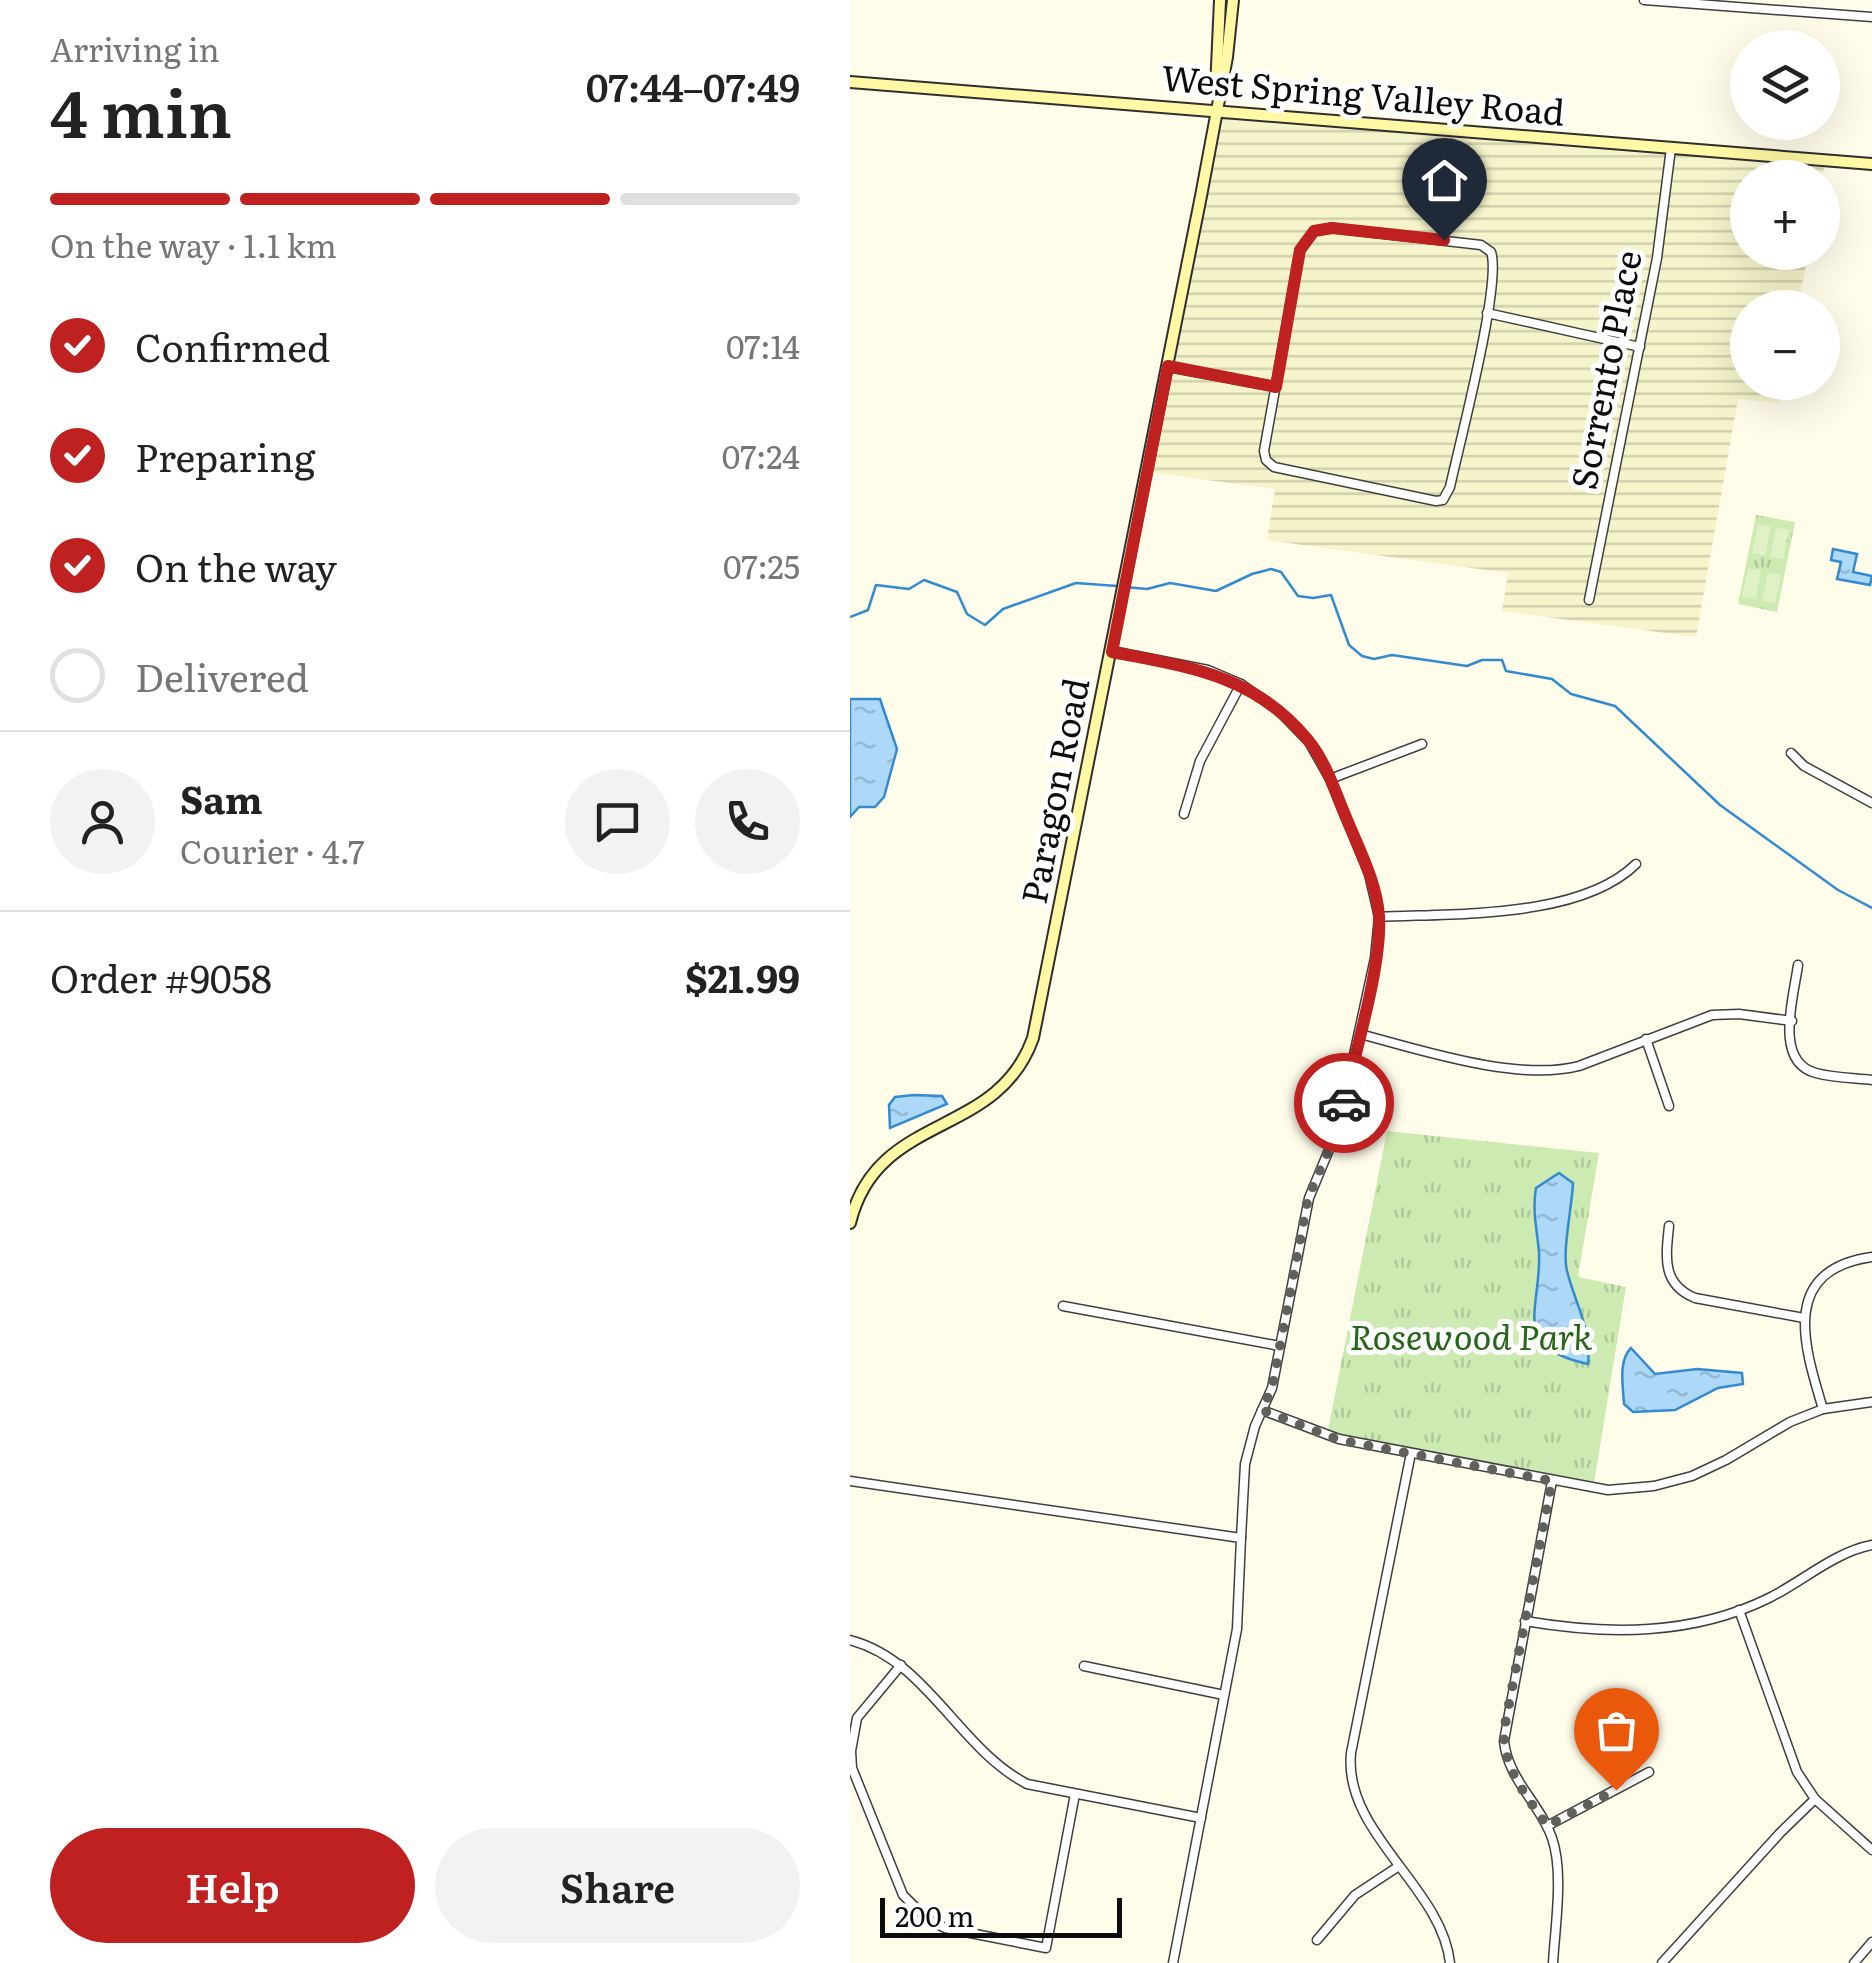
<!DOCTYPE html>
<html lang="en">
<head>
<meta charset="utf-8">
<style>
  :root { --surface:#fff; --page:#f2f2f2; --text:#222; --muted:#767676; --line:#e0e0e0; --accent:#bf2020 }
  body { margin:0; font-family:Literata,serif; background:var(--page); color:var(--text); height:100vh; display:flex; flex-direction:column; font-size:38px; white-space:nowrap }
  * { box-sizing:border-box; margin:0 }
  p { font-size:32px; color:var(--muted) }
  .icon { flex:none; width:55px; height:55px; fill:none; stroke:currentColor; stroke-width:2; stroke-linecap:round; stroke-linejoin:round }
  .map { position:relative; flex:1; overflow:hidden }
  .side { display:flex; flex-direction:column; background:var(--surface); width:850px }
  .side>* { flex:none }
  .controls { position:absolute; left:880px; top:30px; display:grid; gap:20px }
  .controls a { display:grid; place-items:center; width:110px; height:110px; border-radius:50%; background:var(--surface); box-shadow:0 10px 40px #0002; font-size:50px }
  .scale { position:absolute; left:30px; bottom:25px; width:242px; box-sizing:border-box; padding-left:10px; border:5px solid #0c0c0c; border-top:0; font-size:28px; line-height:35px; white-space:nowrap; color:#0c0c0c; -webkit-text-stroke:8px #fff; paint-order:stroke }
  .pin { position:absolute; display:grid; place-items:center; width:85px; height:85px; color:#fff; margin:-102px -42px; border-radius:50% 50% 50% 0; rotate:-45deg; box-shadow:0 0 10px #0007 }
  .pin .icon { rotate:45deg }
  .courier { position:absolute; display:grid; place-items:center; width:100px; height:100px; margin:-50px; border:8px solid #bf2020; border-radius:50%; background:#fff; color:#222; box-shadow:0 2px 12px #0007 }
  .overview em { font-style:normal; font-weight:600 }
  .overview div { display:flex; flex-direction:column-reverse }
  .overview { display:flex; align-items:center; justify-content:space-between; height:170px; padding:0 50px }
  h1 { font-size:65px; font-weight:600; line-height:75px }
  .bar { display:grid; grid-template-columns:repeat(4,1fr); gap:15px 10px; align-content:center; height:120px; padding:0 50px }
  .bar i { height:12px; border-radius:8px; background:var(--line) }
  .bar .current { background:var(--accent) }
  .bar p { grid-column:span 4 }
  .line { display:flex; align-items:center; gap:25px; padding:0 50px; border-top:2px solid var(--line) }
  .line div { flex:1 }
  .round { display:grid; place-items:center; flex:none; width:105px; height:105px; border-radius:52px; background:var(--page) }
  ol { padding:0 50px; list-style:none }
  li { display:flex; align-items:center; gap:30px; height:110px }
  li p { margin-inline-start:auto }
  li .icon { padding:10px; border-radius:50%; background:var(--accent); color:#fff; stroke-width:4 }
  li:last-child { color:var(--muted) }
  li i { width:55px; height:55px; border:5px solid var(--line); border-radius:50% }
  .button { display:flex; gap:20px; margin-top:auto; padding:20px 50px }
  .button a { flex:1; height:115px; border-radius:60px; background:var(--accent); color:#fff; font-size:40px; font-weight:600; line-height:115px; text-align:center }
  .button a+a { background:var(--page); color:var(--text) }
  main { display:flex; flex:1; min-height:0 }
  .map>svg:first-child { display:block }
  .farmland { fill:url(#farmland-rules) }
  .grass { fill:url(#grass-tufts) }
  .pitch { fill:#e0f1c5 }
  .water { fill:url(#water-ripples); stroke:#328ad1; stroke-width:2.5 }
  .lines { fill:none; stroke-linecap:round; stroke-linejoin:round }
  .stream { stroke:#328ad1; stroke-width:2.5 }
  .street-casing { stroke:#3f3f3f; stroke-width:11 }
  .secondary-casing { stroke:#2e2e2e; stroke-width:14 }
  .street { stroke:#fff; stroke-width:8 }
  .secondary { stroke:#fff9a5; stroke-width:10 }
  .done { stroke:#61605a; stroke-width:10; stroke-dasharray:0 18 }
  .route { stroke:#bf2020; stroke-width:12 }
  .labels { text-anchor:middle; stroke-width:10; stroke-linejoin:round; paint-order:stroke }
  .street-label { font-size:35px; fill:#0c0c0c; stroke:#fff }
  .park-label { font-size:35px; font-style:italic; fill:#26651b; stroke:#fff }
</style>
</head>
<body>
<main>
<section class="side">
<div class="overview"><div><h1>4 min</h1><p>Arriving in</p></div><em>07:44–07:49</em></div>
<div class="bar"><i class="current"></i><i class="current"></i><i class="current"></i><i></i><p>On the way · 1.1 km</p></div>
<ol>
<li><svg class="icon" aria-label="check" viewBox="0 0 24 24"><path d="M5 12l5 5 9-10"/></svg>Confirmed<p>07:14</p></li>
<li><svg class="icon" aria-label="check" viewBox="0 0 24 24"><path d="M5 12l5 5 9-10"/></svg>Preparing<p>07:24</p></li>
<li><svg class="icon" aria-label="check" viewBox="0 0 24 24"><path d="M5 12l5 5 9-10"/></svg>On the way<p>07:25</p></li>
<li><i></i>Delivered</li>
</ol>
<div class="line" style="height:180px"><a class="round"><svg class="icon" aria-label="person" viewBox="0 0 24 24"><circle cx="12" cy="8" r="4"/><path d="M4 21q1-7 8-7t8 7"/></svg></a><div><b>Sam</b><p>Courier · 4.7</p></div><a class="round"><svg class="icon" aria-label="chat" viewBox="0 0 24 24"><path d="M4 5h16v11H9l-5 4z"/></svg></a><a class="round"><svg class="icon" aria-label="phone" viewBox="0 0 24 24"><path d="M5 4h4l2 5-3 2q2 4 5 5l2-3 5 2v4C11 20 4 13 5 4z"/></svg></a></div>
<div class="line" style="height:130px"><div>Order #9058</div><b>$21.99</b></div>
<div class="button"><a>Help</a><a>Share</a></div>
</section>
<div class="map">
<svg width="1022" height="1963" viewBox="0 0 1022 1963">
  <defs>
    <pattern id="farmland-rules" width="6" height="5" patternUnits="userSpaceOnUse" patternTransform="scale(2.5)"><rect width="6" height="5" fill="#f5f4ca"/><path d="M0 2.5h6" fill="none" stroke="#d1d0ac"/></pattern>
    <pattern id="grass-tufts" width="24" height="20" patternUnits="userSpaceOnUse" patternTransform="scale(2.5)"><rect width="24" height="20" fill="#cdeab3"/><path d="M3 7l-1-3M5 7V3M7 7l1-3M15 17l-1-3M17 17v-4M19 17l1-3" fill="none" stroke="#afc899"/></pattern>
    <pattern id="water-ripples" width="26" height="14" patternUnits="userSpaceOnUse" patternTransform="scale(2.5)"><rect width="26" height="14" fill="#add8f8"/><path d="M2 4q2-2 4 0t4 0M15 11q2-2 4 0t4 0" fill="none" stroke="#94b8d3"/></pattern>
  </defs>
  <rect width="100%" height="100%" fill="#fffcea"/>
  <polygon class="farmland" points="366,110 976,161 972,178 898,178 898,252 958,253 948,307 898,308 898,382 934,383 930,403 888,399 846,637 652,611 658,573 417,540 425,489 297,472"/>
  <g class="grass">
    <polygon points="906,515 945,522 927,612 888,604"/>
    <polygon points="537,1131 749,1153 728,1277 776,1287 743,1489 477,1435"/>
  </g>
  <g class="pitch">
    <polygon points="908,524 921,527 915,556 902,553"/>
    <polygon points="926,528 939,530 933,559 920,557"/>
    <polygon points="898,568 911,571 906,599 892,597"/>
    <polygon points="918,572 931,575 925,604 912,601"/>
  </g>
  <g class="water">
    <polygon points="983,549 1007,554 1003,572 1022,576 1020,585 987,579 991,562 981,560"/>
    <polygon points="0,699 30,699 47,749 34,797 25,807 9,807 0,817"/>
    <polygon points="64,1095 92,1096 97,1104 40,1128 39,1105 45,1097"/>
    <path d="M709,1173L723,1183C722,1207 712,1251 717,1271C725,1303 742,1330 738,1364C658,1347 692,1308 689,1252C687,1230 682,1210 686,1188Z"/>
    <path d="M781,1348L805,1374L847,1369L892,1373L893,1384L868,1388L825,1410L783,1412L774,1404C773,1386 768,1361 781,1348Z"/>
  </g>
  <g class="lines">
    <g class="stream">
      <polyline points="275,587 297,589 320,583 366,591 402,574 421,569 431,572 448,596 463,598 481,595 499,645 512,656 524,659 542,655 617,666 632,660 652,660 656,671 702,679 721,694 765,706 870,805 988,890 1022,908"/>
      <polyline points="0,617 18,610 26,585 59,589 74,580 107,592 117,614 135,625 153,609 226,583 267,586"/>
    </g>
    <defs>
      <g id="street">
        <polyline points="794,0 1022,17"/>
        <path d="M482,228L631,245L641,252C652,283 609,445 600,487L593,500L586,501L424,467L416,460L414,451L450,250L464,231Z"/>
        <polyline points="637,313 790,347"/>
        <polyline points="318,367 426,387"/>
        <polyline points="739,600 807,258 821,148"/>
        <polyline points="262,651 358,670 391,684 429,711 459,742 480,779 519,874 529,917 525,958 488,1128 459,1198 422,1388 405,1426 395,1464 391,1538"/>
        <polyline points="941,753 954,766 1022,803"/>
        <polyline points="480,779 572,744"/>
        <polyline points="334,814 350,761 391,684"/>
        <path d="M529,917C604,913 730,919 786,864"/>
        <path d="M948,965C944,996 923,1062 966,1073C984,1078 1004,1078 1022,1080"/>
        <path d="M510,1034C571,1050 667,1082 729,1066L862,1015L889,1014L942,1021"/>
        <polyline points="796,1039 819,1106"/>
        <path d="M819,1226C816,1256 811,1284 845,1298L954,1318"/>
        <polyline points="213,1306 430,1346"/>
        <path d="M973,1409C954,1346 929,1270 1022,1257"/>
        <polyline points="412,1410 489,1439 758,1490 804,1486 842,1476 876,1460 940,1422 973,1409 1022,1402"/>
        <path d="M561,1453L501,1753C493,1833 592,1887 600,1963"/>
        <polyline points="0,1481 391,1538 387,1629 323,1963"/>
        <path d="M702,1481L654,1741C658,1780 690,1803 702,1838C714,1872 705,1927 703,1963"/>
        <polyline points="889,1610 947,1772 965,1799 1022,1850"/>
        <path d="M675,1621C757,1635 842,1636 919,1598C953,1581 985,1552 1022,1545"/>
        <path d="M0,1640C77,1660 108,1748 177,1784L351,1818"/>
        <polyline points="51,1665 7,1718 1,1751 2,1768 53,1895 77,1919 95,1928 196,1948 225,1794"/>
        <polyline points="234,1666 374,1695"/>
        <polyline points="697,1826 799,1772"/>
        <polyline points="467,1940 505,1895 549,1866"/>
        <polyline points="812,1963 930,1833 965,1799"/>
        <polyline points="1004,1963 1022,1942"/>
      </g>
      <g id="secondary">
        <polyline points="0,82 1022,164"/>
        <polyline points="366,89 370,0"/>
        <path d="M0,1223C27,1111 147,1140 183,1038L351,196L377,57L383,0"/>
      </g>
    </defs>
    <use href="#street" class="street-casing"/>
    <use href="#secondary" class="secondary-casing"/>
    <use href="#street" class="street"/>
    <use href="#secondary" class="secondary"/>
  </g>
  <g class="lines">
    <path class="done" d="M494,1103L488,1128L458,1198L422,1388L412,1410L489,1440L702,1481L654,1730C652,1768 677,1796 697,1826L766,1790"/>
    <path class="route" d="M494,1103C505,1052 532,966 529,916C527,884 510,851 498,822C486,795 477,763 458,740C405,675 339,667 262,652L318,366L426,387L450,250L464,231L482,228L594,240"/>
  </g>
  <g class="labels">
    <g class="street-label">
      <text transform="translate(513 96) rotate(5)" y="12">West Spring Valley Road</text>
      <text transform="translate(757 370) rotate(-79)" y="12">Sorrento Place</text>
      <text transform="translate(206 791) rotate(-79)" y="12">Paragon Road</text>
    </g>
    <g class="park-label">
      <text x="621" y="1350">Rosewood Park</text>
    </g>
  </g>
</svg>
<div class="controls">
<a><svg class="icon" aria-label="layers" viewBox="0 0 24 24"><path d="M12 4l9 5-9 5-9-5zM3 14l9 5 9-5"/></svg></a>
<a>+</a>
<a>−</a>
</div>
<div class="scale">200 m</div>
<div class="pin" style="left:766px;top:1790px;background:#ea580c"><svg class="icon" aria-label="bag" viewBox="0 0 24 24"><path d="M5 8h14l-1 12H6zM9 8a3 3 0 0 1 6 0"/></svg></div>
<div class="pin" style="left:594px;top:240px;background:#1f2937"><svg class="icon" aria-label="home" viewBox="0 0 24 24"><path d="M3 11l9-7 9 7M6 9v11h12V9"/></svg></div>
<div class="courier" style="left:494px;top:1103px"><svg class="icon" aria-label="car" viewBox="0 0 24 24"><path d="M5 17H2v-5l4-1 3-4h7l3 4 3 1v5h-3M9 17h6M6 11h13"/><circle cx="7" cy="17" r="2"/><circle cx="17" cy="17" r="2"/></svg></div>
</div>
</main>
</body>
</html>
